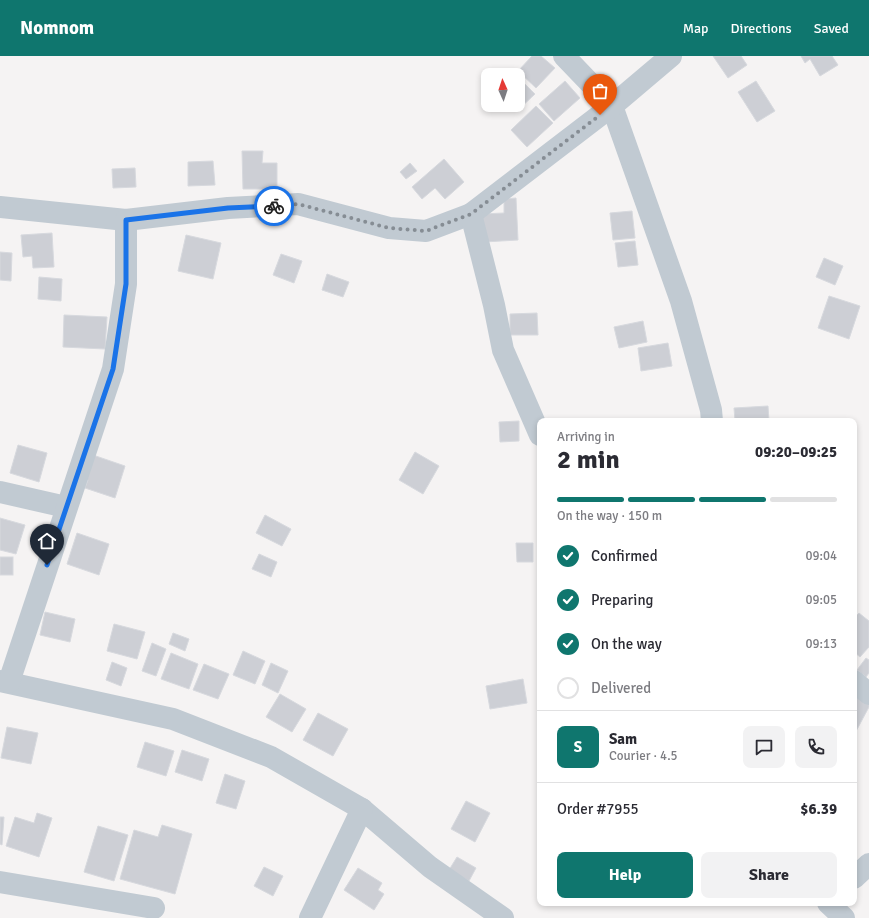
<!DOCTYPE html>
<html lang="en">
<head>
<meta charset="utf-8">
<style>
  :root { --surface:#fff; --page:#f2f2f3; --text:#2b2b33; --muted:#7c7c81; --line:#e1e1e2; --accent:#0f766e }
  body { margin:0; font-family:Signika,sans-serif; background:var(--page); color:var(--text); height:100vh; display:flex; flex-direction:column; font-size:15px; white-space:nowrap }
  * { box-sizing:border-box; margin:0 }
  p { font-size:13px; color:var(--muted) }
  .icon { flex:none; width:22px; height:22px; fill:none; stroke:currentColor; stroke-width:2; stroke-linecap:round; stroke-linejoin:round }
  .map { position:relative; flex:1; overflow:hidden }
  .details { position:absolute; left:537px; top:362px; width:320px; height:488px; display:flex; flex-direction:column; background:var(--surface); border-radius:8px; box-shadow:0 2px 6px #0003 }
  .details>* { flex:none }
  .needle { width:26px; rotate:357deg }
  .buttons { position:absolute; left:481px; top:12px; display:grid; gap:8px }
  .buttons a { display:grid; place-items:center; width:44px; height:44px; border-radius:8px; background:var(--surface); box-shadow:0 2px 6px #0003; font-size:20px }
  .pin { position:absolute; display:grid; place-items:center; width:34px; height:34px; color:#fff; margin:-41px -17px; border-radius:50% 50% 50% 0; rotate:-45deg; box-shadow:0 0 4px #0007 }
  .pin .icon { rotate:45deg }
  .courier { position:absolute; display:grid; place-items:center; width:40px; height:40px; margin:-20px; border:3px solid #1a73e8; border-radius:50%; background:#fff; color:#222; box-shadow:0 1px 5px #0007 }
  .headline em { font-style:normal; font-weight:700 }
  .headline div { display:flex; flex-direction:column-reverse }
  .headline { display:flex; align-items:center; justify-content:space-between; height:68px; padding:0 20px }
  h1 { font-size:26px; font-weight:700; line-height:30px }
  .bar { display:grid; grid-template-columns:repeat(4,1fr); gap:6px 4px; align-content:center; height:48px; padding:0 20px }
  .bar i { height:5px; border-radius:3px; background:var(--line) }
  .bar .active { background:var(--accent) }
  .bar p { grid-column:span 4 }
  .line { display:flex; align-items:center; gap:10px; padding:0 20px; border-top:1px solid var(--line) }
  .line div { flex:1 }
  .round { display:grid; place-items:center; flex:none; width:42px; height:42px; border-radius:8px; background:var(--page) }
  ol { padding:0 20px; list-style:none }
  li { display:flex; align-items:center; gap:12px; height:44px }
  li p { margin-inline-start:auto }
  li .icon { padding:4px; border-radius:50%; background:var(--accent); color:#fff; stroke-width:4 }
  li:last-child { color:var(--muted) }
  li i { width:22px; height:22px; border:2px solid var(--line); border-radius:50% }
  .action { display:flex; gap:8px; margin-top:auto; padding:8px 20px }
  .action a { flex:1; height:46px; border-radius:8px; background:var(--accent); color:#fff; font-size:16px; font-weight:700; line-height:46px; text-align:center }
  .action a+a { background:var(--page); color:var(--text) }
  header { display:flex; align-items:center; gap:24px; box-sizing:border-box; height:56px; padding:0 20px; background:var(--accent); color:#fff }
  header strong { font-size:19px }
  nav { display:flex; gap:22px; margin-inline-start:auto; font-size:14px }
  .map>svg:first-child { display:block }
  .building { fill:#cdcfd5; stroke:#d7d9de }
  .lines { fill:none; stroke-linecap:round; stroke-linejoin:round }
  .minor { stroke:#c1cad2; stroke-width:22 }
  .done { stroke:#868d94; stroke-width:4; stroke-dasharray:0 7.2 }
  .route { stroke:#1a73e8; stroke-width:5 }
</style>
</head>
<body>
<header>
<strong>Nomnom</strong>
<nav><a>Map</a><a>Directions</a><a>Saved</a></nav>
</header>
<div class="map">
<svg width="869" height="862" viewBox="0 0 869 862">
  <rect width="100%" height="100%" fill="#f5f3f3"/>
  <g class="building">
    <polygon points="532,0 541,0 555,12 536,32 518,15"/>
    <polygon points="713,0 741,0 747,9 728,22"/>
    <polygon points="801,0 832,0 838,9 820,20 810,3 805,7"/>
    <polygon points="518,21 535,38 518,54 513,49 518,49"/>
    <polygon points="565,25 580,42 554,65 539,48"/>
    <polygon points="756,25 775,55 757,66 738,36"/>
    <polygon points="536,50 553,67 527,91 511,74"/>
    <polygon points="242,95 263,95 262,107 277,107 277,133 243,133"/>
    <polygon points="444,103 464,126 445,143 435,132 422,143 412,131"/>
    <polygon points="213,105 215,129 188,130 188,106"/>
    <polygon points="410,107 417,115 406,123 400,116"/>
    <polygon points="135,112 136,131 113,132 112,113"/>
    <polygon points="516,142 518,184 484,186 482,158 504,157 504,143"/>
    <polygon points="632,155 635,182 613,184 610,157"/>
    <polygon points="52,177 54,211 33,212 32,200 23,201 21,179"/>
    <polygon points="186,179 221,187 213,223 178,215"/>
    <polygon points="635,185 638,209 618,211 615,187"/>
    <polygon points="0,196 12,197 11,225 0,224"/>
    <polygon points="281,198 302,205 294,227 273,219"/>
    <polygon points="824,202 843,210 835,229 816,221"/>
    <polygon points="327,218 349,226 343,241 322,234"/>
    <polygon points="39,221 62,223 61,245 38,243"/>
    <polygon points="829,240 860,250 849,283 818,272"/>
    <polygon points="537,257 538,279 510,279 510,258"/>
    <polygon points="64,259 107,261 105,293 63,291"/>
    <polygon points="643,265 647,286 619,292 614,271"/>
    <polygon points="668,287 672,310 641,315 638,292"/>
    <polygon points="768,350 769,365 735,365 734,352"/>
    <polygon points="519,365 519,385 500,386 499,366"/>
    <polygon points="18,389 47,397 39,426 10,417"/>
    <polygon points="415,396 439,410 423,438 399,424"/>
    <polygon points="90,398 125,410 115,442 85,432 88,424 82,423"/>
    <polygon points="265,459 291,473 282,490 256,477"/>
    <polygon points="0,462 25,469 16,498 0,494"/>
    <polygon points="77,477 109,488 99,519 67,508"/>
    <polygon points="516,487 533,487 533,506 517,506"/>
    <polygon points="259,498 277,506 271,521 252,513"/>
    <rect x="0" y="501" width="13" height="18"/>
    <polygon points="45,556 75,563 70,586 40,579"/>
    <polygon points="859,557 869,565 869,591 860,601 854,596 854,562"/>
    <polygon points="114,568 145,576 137,603 107,595"/>
    <polygon points="173,577 189,583 185,595 169,588"/>
    <polygon points="152,587 166,593 156,620 142,615"/>
    <polygon points="243,595 265,605 255,628 233,619"/>
    <polygon points="171,597 198,608 189,633 161,623"/>
    <polygon points="866,602 869,604 869,617 866,621 857,614"/>
    <polygon points="112,606 127,612 121,630 106,624"/>
    <polygon points="271,607 288,615 278,637 262,629"/>
    <polygon points="204,608 229,618 218,643 193,634"/>
    <polygon points="523,623 527,647 490,653 486,630"/>
    <polygon points="854,636 869,644 869,651 854,679"/>
    <polygon points="280,638 306,653 292,676 266,661"/>
    <polygon points="318,657 348,673 333,700 303,684"/>
    <polygon points="7,671 38,677 31,708 1,702"/>
    <polygon points="145,686 174,695 166,720 137,711"/>
    <polygon points="182,694 209,703 202,725 175,716"/>
    <polygon points="225,718 245,725 236,753 216,747"/>
    <polygon points="466,745 490,757 475,786 451,773"/>
    <polygon points="37,757 52,762 39,801 6,790 15,761 34,767"/>
    <polygon points="0,761 4,761 2,789 0,788"/>
    <polygon points="162,769 192,778 175,838 120,823 134,774 158,781"/>
    <polygon points="98,770 128,779 114,825 84,816"/>
    <polygon points="457,801 476,812 469,825 449,814"/>
    <polygon points="264,811 283,820 273,840 254,830"/>
    <polygon points="358,812 382,827 378,834 384,838 374,854 344,834"/>
  </g>
  <g class="lines">
    <g class="minor">
      <polyline points="564,0 612,50 681,245 711,354 712,365"/>
      <polyline points="0,151 126,164 228,152 298,148 389,172 426,175 471,158 612,50 671,0"/>
      <polyline points="471,158 494,249 503,294 540,379"/>
      <polyline points="0,436 66,451"/>
      <polyline points="0,625 173,663 271,701 362,753 430,811 503,862"/>
      <polyline points="854,625 869,638"/>
      <polyline points="9,626 113,313 126,228 126,164"/>
      <polyline points="854,822 869,808"/>
      <polyline points="0,826 154,852"/>
      <polyline points="828,847 844,862"/>
      <polyline points="310,862 362,753"/>
    </g>
  </g>
  <g class="lines">
    <polyline class="done" points="274,150 298,148 389,172 426,175 471,158 600,59"/>
    <polyline class="route" points="47,509 113,313 126,228 126,164 228,152 274,150"/>
  </g>
</svg>
<div class="buttons">
<a><svg class="needle" viewBox="-14 -14 28 28"><path d="M0-13l5 13h-10z" fill="#e53935"/><path d="M0 13l5-13h-10z" fill="#7c7c81"/></svg></a>
</div>
<div class="pin" style="left:600px;top:59px;background:#ea580c"><svg class="icon" aria-label="bag" viewBox="0 0 24 24"><path d="M5 8h14l-1 12H6zM9 8a3 3 0 0 1 6 0"/></svg></div>
<div class="pin" style="left:47px;top:509px;background:#1f2937"><svg class="icon" aria-label="home" viewBox="0 0 24 24"><path d="M3 11l9-7 9 7M6 9v11h12V9"/></svg></div>
<div class="courier" style="left:274px;top:150px"><svg class="icon" aria-label="bike" viewBox="0 0 24 24"><circle cx="6" cy="16" r="4"/><circle cx="18" cy="16" r="4"/><path d="M6 16l4-8h5l3 8M10 8l3 8H6M13 5h3"/></svg></div>
<section class="details">
<div class="headline"><div><h1>2 min</h1><p>Arriving in</p></div><em>09:20–09:25</em></div>
<div class="bar"><i class="active"></i><i class="active"></i><i class="active"></i><i></i><p>On the way · 150 m</p></div>
<ol>
<li><svg class="icon" aria-label="check" viewBox="0 0 24 24"><path d="M5 12l5 5 9-10"/></svg>Confirmed<p>09:04</p></li>
<li><svg class="icon" aria-label="check" viewBox="0 0 24 24"><path d="M5 12l5 5 9-10"/></svg>Preparing<p>09:05</p></li>
<li><svg class="icon" aria-label="check" viewBox="0 0 24 24"><path d="M5 12l5 5 9-10"/></svg>On the way<p>09:13</p></li>
<li><i></i>Delivered</li>
</ol>
<div class="line" style="height:72px"><b class="round" style="background:var(--accent);color:#fff">S</b><div><b>Sam</b><p>Courier · 4.5</p></div><a class="round"><svg class="icon" aria-label="chat" viewBox="0 0 24 24"><path d="M4 5h16v11H9l-5 4z"/></svg></a><a class="round"><svg class="icon" aria-label="phone" viewBox="0 0 24 24"><path d="M5 4h4l2 5-3 2q2 4 5 5l2-3 5 2v4C11 20 4 13 5 4z"/></svg></a></div>
<div class="line" style="height:52px"><div>Order #7955</div><b>$6.39</b></div>
<div class="action"><a>Help</a><a>Share</a></div>
</section>
</div>
</body>
</html>
